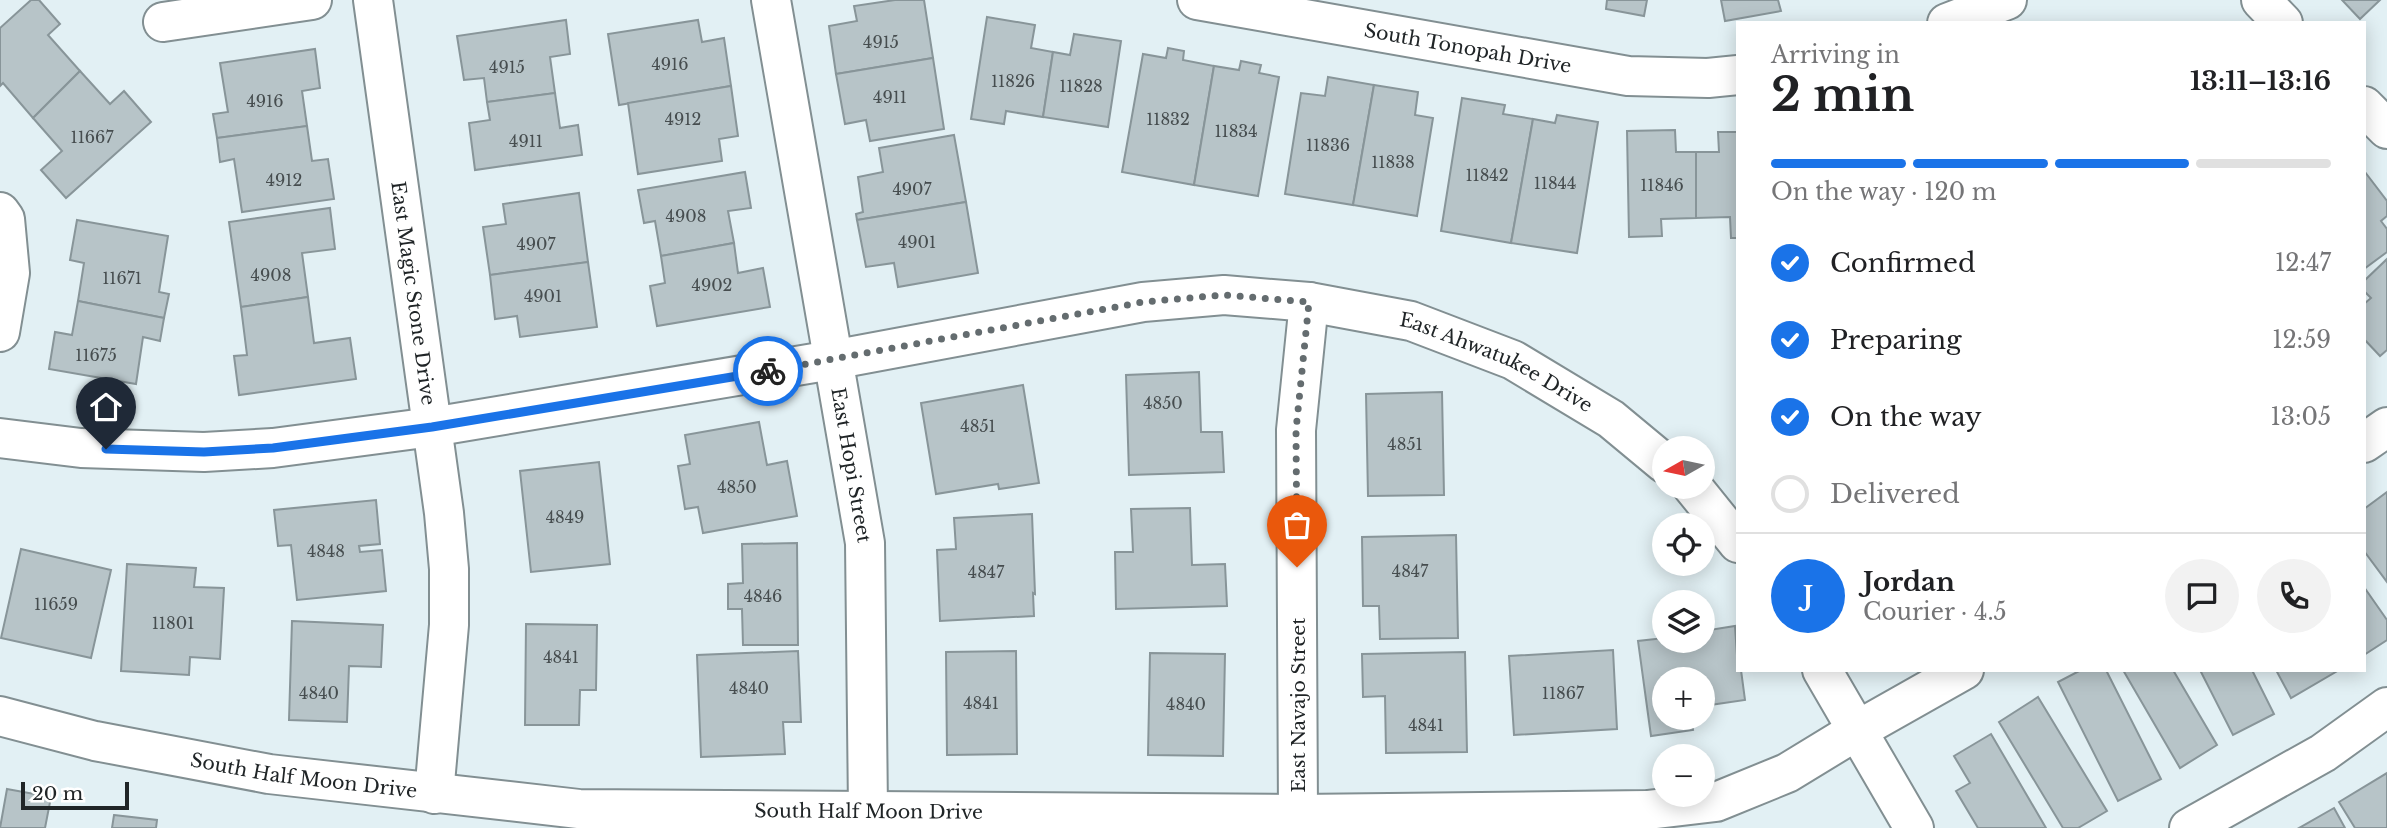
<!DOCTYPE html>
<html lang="en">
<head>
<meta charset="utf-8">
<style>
  :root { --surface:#fff; --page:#f2f2f2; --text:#202124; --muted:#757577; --line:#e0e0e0; --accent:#1a73e8 }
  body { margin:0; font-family:"Libre Baskerville",serif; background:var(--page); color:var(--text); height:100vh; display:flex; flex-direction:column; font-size:26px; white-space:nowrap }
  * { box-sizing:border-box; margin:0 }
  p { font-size:23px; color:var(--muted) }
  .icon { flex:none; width:38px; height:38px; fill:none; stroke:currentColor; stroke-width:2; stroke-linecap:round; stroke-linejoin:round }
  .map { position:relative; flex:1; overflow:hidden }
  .sheet { position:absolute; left:1736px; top:21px; width:630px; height:651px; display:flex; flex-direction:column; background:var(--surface); border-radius:0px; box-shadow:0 4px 18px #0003 }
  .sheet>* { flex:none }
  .needle { width:46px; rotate:261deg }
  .controls { position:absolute; left:1652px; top:436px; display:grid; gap:14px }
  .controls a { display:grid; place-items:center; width:63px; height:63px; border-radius:50%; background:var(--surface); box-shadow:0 4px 18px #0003; font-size:35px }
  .scale { position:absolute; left:21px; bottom:18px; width:108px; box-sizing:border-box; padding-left:7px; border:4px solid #202527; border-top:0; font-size:19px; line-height:24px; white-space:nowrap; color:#202527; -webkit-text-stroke:5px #fff; paint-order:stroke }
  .pin { position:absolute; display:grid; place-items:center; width:60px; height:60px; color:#fff; margin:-72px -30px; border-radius:50% 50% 50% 0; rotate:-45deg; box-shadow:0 0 7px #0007 }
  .pin .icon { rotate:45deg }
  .courier { position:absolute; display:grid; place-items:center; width:70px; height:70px; margin:-35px; border:5px solid #1a73e8; border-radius:50%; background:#fff; color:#222; box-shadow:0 2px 9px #0007 }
  .overview em { font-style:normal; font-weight:700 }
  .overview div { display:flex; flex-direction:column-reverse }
  .overview { display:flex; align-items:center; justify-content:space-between; height:119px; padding:0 35px }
  h1 { font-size:46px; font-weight:700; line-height:52px }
  .bar { display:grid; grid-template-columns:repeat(4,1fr); gap:10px 7px; align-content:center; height:84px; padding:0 35px }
  .bar i { height:9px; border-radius:5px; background:var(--line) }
  .bar .active { background:var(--accent) }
  .bar p { grid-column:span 4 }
  .line { display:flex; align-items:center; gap:18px; padding:0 35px; border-top:2px solid var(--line) }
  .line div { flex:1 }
  .round { display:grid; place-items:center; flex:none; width:74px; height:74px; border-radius:37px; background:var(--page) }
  ol { padding:0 35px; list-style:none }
  li { display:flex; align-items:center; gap:21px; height:77px }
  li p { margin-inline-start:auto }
  li .icon { padding:7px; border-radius:50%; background:var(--accent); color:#fff; stroke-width:4 }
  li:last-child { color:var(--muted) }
  li i { width:38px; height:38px; border:4px solid var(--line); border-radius:50% }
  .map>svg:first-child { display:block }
  .building { fill:#b7c4c8; stroke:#889599; stroke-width:2 }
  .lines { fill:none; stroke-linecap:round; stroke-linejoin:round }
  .street-casing { stroke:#828f92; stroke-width:42 }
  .street { stroke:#fff; stroke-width:38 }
  .done { stroke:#646c6f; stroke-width:7; stroke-dasharray:0 12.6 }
  .route { stroke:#1a73e8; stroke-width:9 }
  .labels { text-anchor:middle; stroke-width:5; stroke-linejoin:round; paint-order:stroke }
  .number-label { font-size:16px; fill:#464d4f }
  .street-label { font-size:19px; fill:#202527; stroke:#fff }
</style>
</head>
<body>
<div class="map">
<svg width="2387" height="828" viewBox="0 0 2387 828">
  <rect width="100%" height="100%" fill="#e2f0f4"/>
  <g class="building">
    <polygon points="31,0 39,0 60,24 48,35 80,71 33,118 3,83 0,86 0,28"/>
    <polygon points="895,0 924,0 933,58 836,74 829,26 857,21 854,6"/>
    <polygon points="1607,0 1647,0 1644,16 1606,9"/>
    <polygon points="1721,0 1778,0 1781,11 1725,21"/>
    <polygon points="2342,0 2380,0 2360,19"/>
    <polygon points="987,17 1035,25 1031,48 1053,52 1043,117 1006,111 1004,124 971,119"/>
    <polygon points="566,20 570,54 550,57 555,93 487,102 484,78 464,80 457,36"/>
    <polygon points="698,20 702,42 724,38 731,86 619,105 608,34"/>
    <polygon points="1074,34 1121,41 1108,127 1043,117 1053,52 1070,55"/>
    <polygon points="1168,48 1184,51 1183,60 1214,66 1194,185 1122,172 1143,54 1166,58"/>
    <polygon points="315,49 320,88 302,91 307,126 217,138 213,114 228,112 220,63"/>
    <polygon points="933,58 944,129 870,141 866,120 845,124 836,74"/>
    <polygon points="1241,61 1261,65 1259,73 1279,77 1258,196 1194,185 1214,66 1239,70"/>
    <polygon points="80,71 110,104 124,91 151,122 66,198 41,170 62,151 33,118"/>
    <polygon points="1328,77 1374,85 1353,205 1285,194 1301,93 1325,96"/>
    <polygon points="1374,85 1418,92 1415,115 1433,118 1417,216 1353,205"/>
    <polygon points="731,86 738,136 719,139 722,161 638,174 628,103"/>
    <polygon points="555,93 560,128 578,125 582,155 475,170 469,123 490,120 487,102"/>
    <polygon points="1462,98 1505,105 1503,114 1533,119 1511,243 1441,231"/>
    <polygon points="1557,115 1598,122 1577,253 1511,243 1533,119 1555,123"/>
    <polygon points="307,126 312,161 328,159 334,199 242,212 234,159 220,162 217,138"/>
    <polygon points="1675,130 1676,152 1696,152 1696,218 1661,219 1662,236 1629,237 1627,131"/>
    <polygon points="1718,132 1738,132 1738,238 1731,238 1730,217 1696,218 1696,152 1719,152"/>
    <polygon points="954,135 966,202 857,220 856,214 863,212 858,177 883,172 879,148"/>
    <polygon points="745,172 751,208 728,211 734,243 661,256 655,221 644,223 638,190"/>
    <polygon points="2365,172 2387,201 2387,216 2381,221 2387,229 2387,252 2364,269"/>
    <polygon points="579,193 588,262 490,275 483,227 506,224 503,204"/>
    <polygon points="966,202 978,273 898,287 894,263 866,267 857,220"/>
    <polygon points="330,208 335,249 302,253 308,297 241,307 229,222"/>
    <polygon points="77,220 168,236 159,292 169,294 164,318 78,301 84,263 70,260"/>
    <polygon points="734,243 738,273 763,268 770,307 657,326 650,286 665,283 661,256"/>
    <polygon points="2387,259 2387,350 2380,356 2364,339 2364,304 2371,298 2364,291 2364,281"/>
    <polygon points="588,262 597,327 520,337 517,316 495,319 490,275"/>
    <polygon points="308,297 314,343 350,338 356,379 239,395 234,356 247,355 241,307"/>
    <polygon points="78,301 164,318 160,341 143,337 136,384 49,369 55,332 72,335"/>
    <polygon points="1199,372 1201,432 1222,432 1224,472 1129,475 1126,375"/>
    <polygon points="1023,385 1039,483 999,489 998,484 936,494 921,403"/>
    <polygon points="1442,392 1444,495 1368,496 1366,394"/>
    <polygon points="759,422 767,465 787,461 797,516 703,533 698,507 685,509 678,466 690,464 685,435"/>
    <polygon points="599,462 610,564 531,572 520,471"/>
    <polygon points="2387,492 2387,582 2364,551 2364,509"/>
    <polygon points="376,500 380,544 359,546 360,552 382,550 386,591 297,600 291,545 278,546 274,510"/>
    <polygon points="1190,508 1192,565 1225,564 1227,606 1116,609 1115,552 1133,552 1131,509"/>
    <polygon points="1032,514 1035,594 1033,593 1034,616 940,621 937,550 956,549 954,518"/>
    <polygon points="1456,535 1458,638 1380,639 1379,606 1363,606 1362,537"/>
    <polygon points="797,543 798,645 743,645 742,609 728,609 728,584 743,583 742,544"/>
    <polygon points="21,549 111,570 91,658 1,638"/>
    <polygon points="127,564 196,568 194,587 224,588 220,659 190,657 189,675 121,671"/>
    <polygon points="2364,587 2387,620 2387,640 2364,655"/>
    <polygon points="292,621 383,625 381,667 349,666 347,722 289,720"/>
    <polygon points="526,624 597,625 596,690 580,690 579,725 525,725"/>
    <polygon points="1735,626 1738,670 1741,670 1745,700 1703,706 1703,679 1664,679 1664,718 1691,718 1693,730 1651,736 1638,641 1664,638 1664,640 1703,640 1703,631"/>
    <polygon points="1613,650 1617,729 1514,735 1509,656"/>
    <polygon points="798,651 801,722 783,722 785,754 701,757 697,655"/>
    <polygon points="1016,651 1017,754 947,755 946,652"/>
    <polygon points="1465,652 1467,752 1386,753 1385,696 1363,697 1362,654"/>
    <polygon points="1150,653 1225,654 1223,756 1148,755"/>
    <polygon points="2081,670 2106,670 2161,779 2118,801 2058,682"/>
    <polygon points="2123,670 2173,670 2217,745 2180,768"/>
    <polygon points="2200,670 2252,670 2274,714 2233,735"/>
    <polygon points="2276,670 2339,670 2291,698"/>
    <polygon points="2038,697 2107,811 2078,828 2063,828 1999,722"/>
    <polygon points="1991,734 2046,828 1978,828 1956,791 1970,783 1954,756"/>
    <polygon points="2387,773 2387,828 2355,828 2339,802"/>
    <polygon points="7,789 51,797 45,828 0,828"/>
    <polygon points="2334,808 2345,828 2299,828"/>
    <polygon points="114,815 157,820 156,828 112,828"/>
  </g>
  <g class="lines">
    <defs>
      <g id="street">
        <path id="s1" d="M373,0L444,513L449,569V625L434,794"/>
        <path id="s2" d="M771,0L865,543L868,810"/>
        <path id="s3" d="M1197,0L1628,76L1708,78L1738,75"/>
        <polyline points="2261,0 2283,23"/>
        <polyline points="163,22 312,0"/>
        <polyline points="1947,23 2007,0"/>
        <polyline points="2364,106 2387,129"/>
        <polyline points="0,212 5,219 10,273 0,332"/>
        <path id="s4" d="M0,438L81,448L204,452L273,448L432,427L832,360L1143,302L1224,295L1309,302L1411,321L1513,360L1611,419L1664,463"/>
        <polyline points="2364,443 2387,427"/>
        <polyline points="1692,486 1738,543"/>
        <polyline points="1822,670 1914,828"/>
        <path id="s5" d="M0,716L95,741L269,774L579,809L1298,814L1647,810L1716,802L1787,773L1856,731L1964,670"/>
        <polyline points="1298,814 1296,430 1309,302"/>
        <polyline points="2189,828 2323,753 2387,707"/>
      </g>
    </defs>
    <use href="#street" class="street-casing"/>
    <use href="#street" class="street"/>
  </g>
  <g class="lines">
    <polyline class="done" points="768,371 1143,302 1224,295 1309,302 1296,430 1297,567"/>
    <polyline class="route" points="106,449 204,452 273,448 432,427 768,371"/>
  </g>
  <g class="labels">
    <g class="number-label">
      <text x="881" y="48">4915</text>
      <text x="670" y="70">4916</text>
      <text x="507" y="73">4915</text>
      <text x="1013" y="87">11826</text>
      <text x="1081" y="92">11828</text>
      <text x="890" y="103">4911</text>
      <text x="265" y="107">4916</text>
      <text x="683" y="125">4912</text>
      <text x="1168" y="125">11832</text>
      <text x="1236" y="137">11834</text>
      <text x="92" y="143">11667</text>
      <text x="526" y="147">4911</text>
      <text x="1328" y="151">11836</text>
      <text x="1393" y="168">11838</text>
      <text x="1487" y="181">11842</text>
      <text x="284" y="186">4912</text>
      <text x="1555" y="189">11844</text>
      <text x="1662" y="191">11846</text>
      <text x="912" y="195">4907</text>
      <text x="686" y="222">4908</text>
      <text x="917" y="248">4901</text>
      <text x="536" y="250">4907</text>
      <text x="271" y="281">4908</text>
      <text x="122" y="284">11671</text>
      <text x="712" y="291">4902</text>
      <text x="543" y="302">4901</text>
      <text x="96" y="361">11675</text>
      <text x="1163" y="409">4850</text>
      <text x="978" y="432">4851</text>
      <text x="1405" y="450">4851</text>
      <text x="737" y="493">4850</text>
      <text x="565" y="523">4849</text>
      <text x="326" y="557">4848</text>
      <text x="1410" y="577">4847</text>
      <text x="986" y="578">4847</text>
      <text x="763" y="602">4846</text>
      <text x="56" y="610">11659</text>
      <text x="173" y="629">11801</text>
      <text x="561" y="663">4841</text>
      <text x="749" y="694">4840</text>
      <text x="319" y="699">4840</text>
      <text x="1563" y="699">11867</text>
      <text x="981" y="709">4841</text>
      <text x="1186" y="710">4840</text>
      <text x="1426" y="731">4841</text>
    </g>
    <g class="street-label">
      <text dy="7" stroke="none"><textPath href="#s3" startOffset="275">South Tonopah Drive</textPath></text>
      <text dy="7" stroke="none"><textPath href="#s1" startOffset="296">East Magic Stone Drive</textPath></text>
      <text dy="7" stroke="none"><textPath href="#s4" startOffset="1521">East Ahwatukee Drive</textPath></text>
      <text dy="7" stroke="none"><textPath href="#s2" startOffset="472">East Hopi Street</textPath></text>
      <text transform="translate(1298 705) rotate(-90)" y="7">East Navajo Street</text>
      <text dy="7" stroke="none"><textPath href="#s5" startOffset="310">South Half Moon Drive</textPath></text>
      <text dy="7" stroke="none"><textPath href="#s5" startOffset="877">South Half Moon Drive</textPath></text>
    </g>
  </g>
</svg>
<div class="controls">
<a><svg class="needle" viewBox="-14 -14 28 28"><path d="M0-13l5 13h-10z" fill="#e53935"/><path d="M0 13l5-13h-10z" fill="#757577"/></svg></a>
<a><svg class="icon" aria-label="locate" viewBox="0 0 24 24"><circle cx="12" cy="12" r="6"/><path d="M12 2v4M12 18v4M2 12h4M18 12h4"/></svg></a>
<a><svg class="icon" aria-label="layers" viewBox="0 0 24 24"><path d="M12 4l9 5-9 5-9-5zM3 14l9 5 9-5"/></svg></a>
<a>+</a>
<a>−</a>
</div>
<div class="scale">20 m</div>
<div class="pin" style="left:1297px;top:567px;background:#ea580c"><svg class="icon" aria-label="bag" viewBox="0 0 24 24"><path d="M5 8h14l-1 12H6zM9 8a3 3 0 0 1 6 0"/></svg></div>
<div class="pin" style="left:106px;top:449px;background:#1f2937"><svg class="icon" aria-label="home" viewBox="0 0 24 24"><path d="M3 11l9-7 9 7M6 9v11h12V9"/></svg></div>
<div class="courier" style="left:768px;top:371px"><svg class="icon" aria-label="bike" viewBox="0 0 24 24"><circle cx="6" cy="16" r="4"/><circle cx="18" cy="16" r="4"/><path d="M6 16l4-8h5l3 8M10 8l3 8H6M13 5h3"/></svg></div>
<section class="sheet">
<div class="overview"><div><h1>2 min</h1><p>Arriving in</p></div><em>13:11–13:16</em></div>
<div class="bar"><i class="active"></i><i class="active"></i><i class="active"></i><i></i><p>On the way · 120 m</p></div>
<ol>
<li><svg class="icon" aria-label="check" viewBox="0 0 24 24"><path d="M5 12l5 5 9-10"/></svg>Confirmed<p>12:47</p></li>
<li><svg class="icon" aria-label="check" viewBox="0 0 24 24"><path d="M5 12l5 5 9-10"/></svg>Preparing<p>12:59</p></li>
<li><svg class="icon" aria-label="check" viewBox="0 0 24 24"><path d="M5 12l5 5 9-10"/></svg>On the way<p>13:05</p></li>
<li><i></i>Delivered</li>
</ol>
<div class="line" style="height:126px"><b class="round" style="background:var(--accent);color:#fff">J</b><div><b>Jordan</b><p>Courier · 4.5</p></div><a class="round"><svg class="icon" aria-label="chat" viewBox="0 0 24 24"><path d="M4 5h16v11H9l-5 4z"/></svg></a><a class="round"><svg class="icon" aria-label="phone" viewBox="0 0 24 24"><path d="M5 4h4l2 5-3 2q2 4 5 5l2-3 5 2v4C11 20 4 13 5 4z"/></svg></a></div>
</section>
</div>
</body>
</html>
